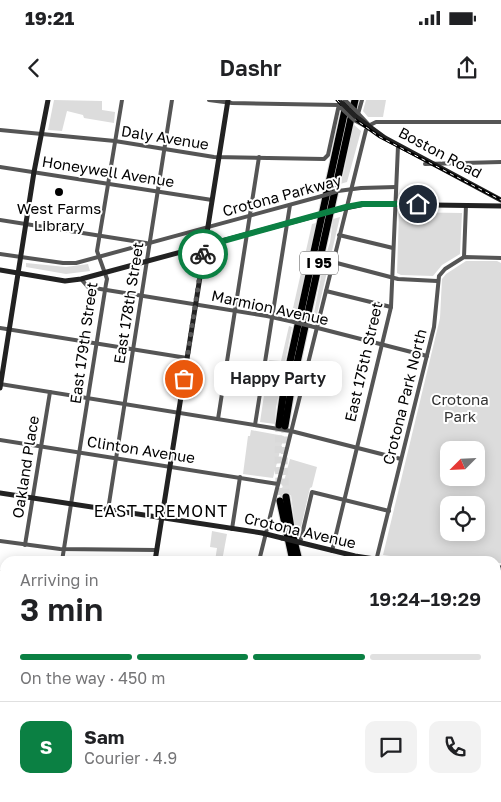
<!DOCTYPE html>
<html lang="en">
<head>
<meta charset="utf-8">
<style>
  :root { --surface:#fff; --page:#f2f2f2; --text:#202124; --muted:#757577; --line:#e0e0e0; --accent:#0b8043 }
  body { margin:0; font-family:"Golos Text",sans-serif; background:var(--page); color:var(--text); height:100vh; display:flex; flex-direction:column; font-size:19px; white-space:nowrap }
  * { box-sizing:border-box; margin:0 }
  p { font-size:16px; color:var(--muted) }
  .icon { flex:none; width:28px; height:28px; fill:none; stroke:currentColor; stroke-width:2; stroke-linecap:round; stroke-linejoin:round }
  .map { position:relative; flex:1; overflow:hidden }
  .side { position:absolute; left:0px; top:456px; width:501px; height:246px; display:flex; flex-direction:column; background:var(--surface); border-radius:15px 15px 0 0; box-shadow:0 2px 12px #0003 }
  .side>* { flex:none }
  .needle { width:32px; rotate:246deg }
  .buttons { position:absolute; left:440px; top:341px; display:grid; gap:10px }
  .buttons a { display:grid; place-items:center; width:45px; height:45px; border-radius:10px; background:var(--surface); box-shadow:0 2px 12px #0003; font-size:25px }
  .pin { position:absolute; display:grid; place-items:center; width:42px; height:42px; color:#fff; margin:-21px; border:2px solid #fff; border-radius:50%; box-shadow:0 1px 5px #0007 }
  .courier { position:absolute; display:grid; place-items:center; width:50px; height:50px; margin:-25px; border:4px solid #0b8043; border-radius:50%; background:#fff; color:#222; box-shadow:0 1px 6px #0007 }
  .bubble { position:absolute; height:35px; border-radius:10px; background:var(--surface); box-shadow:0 2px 12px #0003; font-size:16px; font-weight:600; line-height:35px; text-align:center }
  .head em { font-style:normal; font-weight:600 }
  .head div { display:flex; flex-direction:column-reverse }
  .head { display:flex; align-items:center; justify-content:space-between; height:85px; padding:0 20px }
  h1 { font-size:32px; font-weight:600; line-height:38px }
  .bar { display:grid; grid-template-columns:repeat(4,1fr); gap:8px 5px; align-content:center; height:60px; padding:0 20px }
  .bar i { height:6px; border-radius:4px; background:var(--line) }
  .bar .selected { background:var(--accent) }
  .bar p { grid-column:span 4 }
  .line { display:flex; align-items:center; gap:12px; padding:0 20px; border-top:1px solid var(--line) }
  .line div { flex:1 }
  .round { display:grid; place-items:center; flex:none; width:52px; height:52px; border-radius:10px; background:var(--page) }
  .status { display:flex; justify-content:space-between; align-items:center; height:35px; padding:0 25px; background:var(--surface); direction:ltr }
  .status svg { height:14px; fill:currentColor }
  header { display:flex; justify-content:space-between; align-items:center; height:65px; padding:0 20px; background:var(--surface); font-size:22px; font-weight:600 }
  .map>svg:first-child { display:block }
  .green { fill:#dcdcdc; fill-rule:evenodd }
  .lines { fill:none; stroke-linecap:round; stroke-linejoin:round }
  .highway-tunnel { stroke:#d9d9d9; stroke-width:7; stroke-dasharray:7 3.5; stroke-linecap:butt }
  .highway-casing { stroke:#dbdbdb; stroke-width:9 }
  .street { stroke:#555; stroke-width:4 }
  .secondary { stroke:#222; stroke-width:5 }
  .highway { stroke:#000; stroke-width:7 }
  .rail-casing { stroke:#000; stroke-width:3 }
  .rail { stroke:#fff; stroke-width:1; stroke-dasharray:4; stroke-linecap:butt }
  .street-bridge { stroke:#555; stroke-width:4 }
  .secondary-bridge { stroke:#222; stroke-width:5 }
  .done { stroke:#595959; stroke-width:5; stroke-dasharray:0 9 }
  .route { stroke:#0b8043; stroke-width:6 }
  .poi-dot { fill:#000; stroke:#fff; stroke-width:2 }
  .labels { text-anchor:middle; stroke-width:4; stroke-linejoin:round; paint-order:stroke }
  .shield { fill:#fff; stroke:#4c4c4c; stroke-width:1 }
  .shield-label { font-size:14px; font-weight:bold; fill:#000 }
  .street-label { font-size:15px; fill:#000; stroke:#fff }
  .poi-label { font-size:15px; fill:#000; stroke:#fff }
  .park-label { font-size:15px; fill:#333; stroke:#fff }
  .neighbourhood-label { font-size:16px; letter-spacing:1px; fill:#000; stroke:#fff }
</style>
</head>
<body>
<div class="status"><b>19:21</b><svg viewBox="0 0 49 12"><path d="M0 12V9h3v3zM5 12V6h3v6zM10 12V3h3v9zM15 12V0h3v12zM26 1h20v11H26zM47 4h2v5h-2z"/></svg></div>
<header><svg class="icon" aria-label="back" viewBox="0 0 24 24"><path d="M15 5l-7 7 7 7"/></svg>Dashr<svg class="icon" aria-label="share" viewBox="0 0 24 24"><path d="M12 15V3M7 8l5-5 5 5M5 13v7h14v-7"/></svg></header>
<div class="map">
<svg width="501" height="702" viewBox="0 0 501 702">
  <rect width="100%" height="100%" fill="#fff"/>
  <g class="green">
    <polygon points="54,0 102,1 102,10 115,12 114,23 84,18 83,15 67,11 62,31 48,30"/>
    <polygon points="366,0 386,0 383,17 368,17 363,11"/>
    <polygon points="353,24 361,31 347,82 340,84 344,72"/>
    <polygon points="399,112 462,113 460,154 442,165 433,176 401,175 397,173"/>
    <polygon points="340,117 315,223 311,222 314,213 324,161 330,142 333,119"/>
    <polygon points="316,123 295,218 291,217 312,124"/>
    <path d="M497,161L501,163V463H496V461H427L383,455L440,218L442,179L446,174L466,161ZM449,350H476V378H449ZM449,405H476V432H449Z"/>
    <polygon points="26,163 66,167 88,164 90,171 66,174 26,167"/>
    <polygon points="289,226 292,227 276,308 275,324 260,322 267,275 278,277 279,273 268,270 269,260 281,261"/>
    <polygon points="251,330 284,336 273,378 243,374 248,336 250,336"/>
    <polygon points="290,359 317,367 312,387 310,388 299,436 296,435 291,395 282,400 277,407"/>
    <polygon points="212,431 227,434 222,461 215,461 217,448 210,447"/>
    <polygon points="496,474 501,474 501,582 496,583"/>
  </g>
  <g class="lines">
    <g class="highway-tunnel">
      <polyline points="279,325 278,361 280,401"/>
      <polyline points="285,326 284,361 286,397"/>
    </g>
    <defs>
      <g id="highway">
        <polyline points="279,325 284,289 346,5"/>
        <polyline points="285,326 291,290 355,0"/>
        <polyline points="286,397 291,428 299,461"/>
        <polyline points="280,401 293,461"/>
        <polyline points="358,698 359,702"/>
        <polyline points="365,698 366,702"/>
      </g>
    </defs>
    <use href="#highway" class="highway-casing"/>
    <g class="street">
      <polyline points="209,0 232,3 338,5"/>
      <polyline points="356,11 370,26"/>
      <polyline points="358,14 362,0"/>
      <polyline points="354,20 367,27"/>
      <polyline points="0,30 115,41 214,57 324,59 328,55 340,0"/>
      <polyline points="425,64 501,62"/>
      <polyline points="0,67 212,100"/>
      <polyline points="338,91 361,88 396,87"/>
      <polyline points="0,120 146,143"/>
      <polyline points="339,135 393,148"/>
      <polyline points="0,154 63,163 76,163 322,96"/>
      <polyline points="464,157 466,105"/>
      <polyline points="333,162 398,179 437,181"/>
      <polyline points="81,179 88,187 267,216 294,222"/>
      <polyline points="326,191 391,207"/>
      <polyline points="310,226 427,256"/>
      <polyline points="0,228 187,258"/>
      <polyline points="0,284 291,331 401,359"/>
      <polyline points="218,319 259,57"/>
      <polyline points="255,325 290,105"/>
      <polyline points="0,340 278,384"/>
      <polyline points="108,410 172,0"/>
      <polyline points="232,429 240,377"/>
      <polyline points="0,441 60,449 156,450"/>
      <polyline points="300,443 312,392 389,411"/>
      <polyline points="25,445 50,292"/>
      <polyline points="332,451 391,207 398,46"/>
      <polyline points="62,461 106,184 107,179 97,151 122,0"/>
      <polyline points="259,461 366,30 370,25 376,22 501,22"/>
      <polyline points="376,461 434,227 439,176 445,169 464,157 501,158"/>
      <polyline points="0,472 5,472"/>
      <polyline points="0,526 5,526"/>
      <polyline points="0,565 5,565"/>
      <polyline points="496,587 501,587"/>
      <polyline points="496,673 501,673"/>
      <polyline points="0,686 5,686"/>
      <polyline points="40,698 40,702"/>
      <polyline points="120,698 120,702"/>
      <polyline points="263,698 263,702"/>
      <polyline points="372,698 373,702"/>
      <polyline points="443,698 443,702"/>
    </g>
    <g class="secondary">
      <polyline points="355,16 385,38 501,100"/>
      <polyline points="335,110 365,104 501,106"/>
      <polyline points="0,170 65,181 81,179 318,115"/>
      <polyline points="0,288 34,72 48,0"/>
      <polyline points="0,393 262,433 282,438"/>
      <polyline points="298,442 355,456 388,461"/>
      <polyline points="155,461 228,0"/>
      <polyline points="496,468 501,468"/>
      <polyline points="496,626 501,626"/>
      <polyline points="0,651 5,651"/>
      <polyline points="194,698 195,702"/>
      <polyline points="337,698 337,702"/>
    </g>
    <use href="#highway" class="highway"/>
    <defs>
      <polyline id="rail" points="337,0 356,20 380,37 501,100"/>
    </defs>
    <use href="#rail" class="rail-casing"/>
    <use href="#rail" class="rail"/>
    <g class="street-bridge">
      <polyline points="345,0 356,11"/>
      <polyline points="341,8 354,20"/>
      <polyline points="322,96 338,91"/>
      <polyline points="294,222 310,226"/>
    </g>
    <g class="secondary-bridge">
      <polyline points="342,3 355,16"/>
      <polyline points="318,115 335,110"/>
      <polyline points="282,438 298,442"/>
    </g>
  </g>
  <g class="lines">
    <polyline class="done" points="184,279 203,154"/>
    <polyline class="route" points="203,154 205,146 346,107 362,104 418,104"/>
  </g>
  <circle class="poi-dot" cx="59" cy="92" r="5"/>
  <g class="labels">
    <rect class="shield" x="300" y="151.5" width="38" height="23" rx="4"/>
    <g class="shield-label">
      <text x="319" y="168">I 95</text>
    </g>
    <g class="street-label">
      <text transform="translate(165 38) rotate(9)" y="5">Daly Avenue</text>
      <text transform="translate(440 53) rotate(28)" y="5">Boston Road</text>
      <text transform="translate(108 72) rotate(9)" y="5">Honeywell Avenue</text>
      <text transform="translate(282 96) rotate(-15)" y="5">Crotona Parkway</text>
      <text transform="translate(129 203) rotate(-81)" y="5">East 178th Street</text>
      <text transform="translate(270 208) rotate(12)" y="5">Marmion Avenue</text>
      <text transform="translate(84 243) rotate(-82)" y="5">East 179th Street</text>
      <text transform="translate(364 262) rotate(-77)" y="5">East 175th Street</text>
      <text transform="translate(405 297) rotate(-76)" y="5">Crotona Park North</text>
      <text transform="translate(141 350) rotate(9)" y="5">Clinton Avenue</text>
      <text transform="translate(26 367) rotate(-81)" y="5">Oakland Place</text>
      <text transform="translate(300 431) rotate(13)" y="5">Crotona Avenue</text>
    </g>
    <g class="poi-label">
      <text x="59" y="114">West Farms<tspan x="59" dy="17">Library</tspan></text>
    </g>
    <g class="park-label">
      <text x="460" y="305">Crotona<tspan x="460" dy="17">Park</tspan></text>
    </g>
    <g class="neighbourhood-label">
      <text x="161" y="417">EAST TREMONT</text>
    </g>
  </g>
</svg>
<div class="buttons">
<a><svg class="needle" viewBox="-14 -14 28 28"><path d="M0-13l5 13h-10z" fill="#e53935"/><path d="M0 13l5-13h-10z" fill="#757577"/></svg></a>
<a><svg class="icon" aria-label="locate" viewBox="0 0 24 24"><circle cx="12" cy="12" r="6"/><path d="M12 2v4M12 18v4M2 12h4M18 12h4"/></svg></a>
</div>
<div class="pin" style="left:184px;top:279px;background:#ea580c"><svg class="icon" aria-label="bag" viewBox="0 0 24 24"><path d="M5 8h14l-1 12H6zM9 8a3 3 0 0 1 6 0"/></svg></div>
<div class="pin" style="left:418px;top:104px;background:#1f2937"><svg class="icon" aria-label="home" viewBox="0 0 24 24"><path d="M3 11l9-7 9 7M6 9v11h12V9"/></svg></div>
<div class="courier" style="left:203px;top:154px"><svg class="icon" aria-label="bike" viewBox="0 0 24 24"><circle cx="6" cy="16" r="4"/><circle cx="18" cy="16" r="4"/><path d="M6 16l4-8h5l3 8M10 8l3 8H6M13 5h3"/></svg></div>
<div class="bubble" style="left:214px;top:261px;width:128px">Happy Party</div>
<section class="side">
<div class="head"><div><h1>3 min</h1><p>Arriving in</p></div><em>19:24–19:29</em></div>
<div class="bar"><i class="selected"></i><i class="selected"></i><i class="selected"></i><i></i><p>On the way · 450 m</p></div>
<div class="line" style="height:90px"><b class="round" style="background:var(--accent);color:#fff">S</b><div><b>Sam</b><p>Courier · 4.9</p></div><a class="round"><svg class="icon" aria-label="chat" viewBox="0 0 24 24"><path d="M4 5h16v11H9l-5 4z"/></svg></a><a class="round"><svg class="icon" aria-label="phone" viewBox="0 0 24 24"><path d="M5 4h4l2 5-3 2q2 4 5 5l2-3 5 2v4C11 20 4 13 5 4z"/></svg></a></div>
</section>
</div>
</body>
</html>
